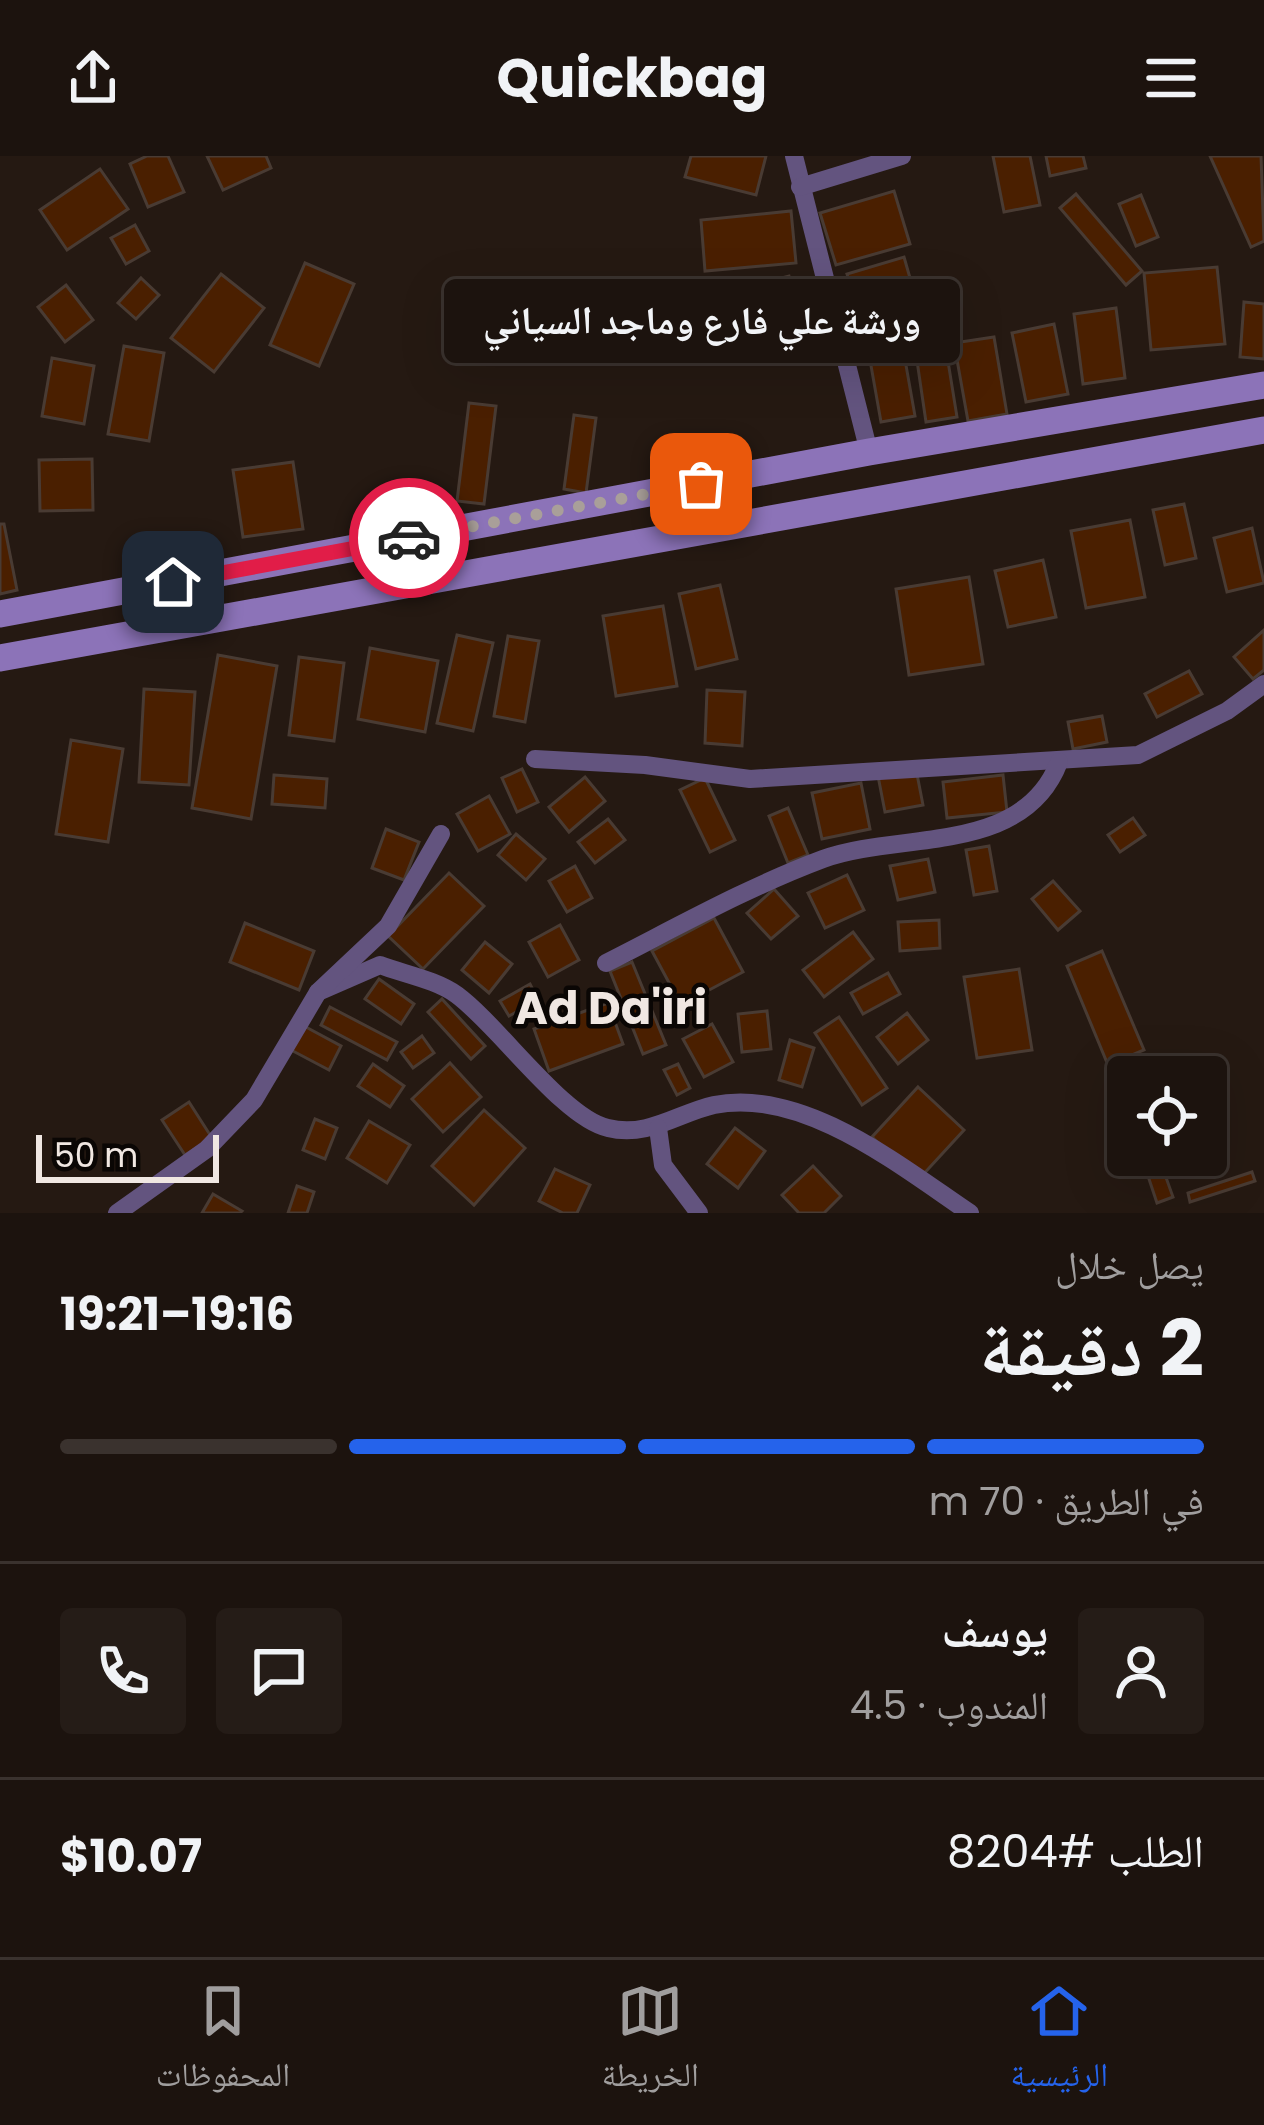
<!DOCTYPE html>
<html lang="ar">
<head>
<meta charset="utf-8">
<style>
  :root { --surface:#1c130e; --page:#251c17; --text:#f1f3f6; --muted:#a09e9e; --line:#3a322e; --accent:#2563eb }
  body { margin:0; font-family:Poppins,"Noto Naskh Arabic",sans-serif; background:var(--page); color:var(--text); direction:rtl; height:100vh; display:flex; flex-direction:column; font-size:45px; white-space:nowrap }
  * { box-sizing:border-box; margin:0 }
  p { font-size:39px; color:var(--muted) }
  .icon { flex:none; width:66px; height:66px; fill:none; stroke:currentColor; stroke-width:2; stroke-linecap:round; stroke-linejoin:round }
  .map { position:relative; height:1057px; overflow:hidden; direction:ltr }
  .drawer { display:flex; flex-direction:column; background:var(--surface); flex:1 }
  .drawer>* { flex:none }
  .tools { position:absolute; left:1107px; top:900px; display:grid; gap:24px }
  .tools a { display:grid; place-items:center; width:120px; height:120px; border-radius:12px; background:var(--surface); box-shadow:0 12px 48px #0002,0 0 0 3px var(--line); font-size:60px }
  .scale { position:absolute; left:36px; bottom:30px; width:183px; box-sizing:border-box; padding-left:12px; border:6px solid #f0e7e2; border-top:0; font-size:33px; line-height:42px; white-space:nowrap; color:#f0e7e2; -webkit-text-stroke:9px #0a0604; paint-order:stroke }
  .pin { position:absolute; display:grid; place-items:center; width:102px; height:102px; color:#fff; margin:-51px; border-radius:24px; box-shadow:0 6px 18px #0006 }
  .courier { position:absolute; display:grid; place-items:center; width:120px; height:120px; margin:-60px; border:9px solid #e11d48; border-radius:50%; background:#fff; color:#222; box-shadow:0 3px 15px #0007 }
  .bubble { position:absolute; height:84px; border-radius:12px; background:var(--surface); box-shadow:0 12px 48px #0002,0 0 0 3px var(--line); font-size:39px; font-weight:700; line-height:84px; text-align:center; direction:rtl }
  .summary em { font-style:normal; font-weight:700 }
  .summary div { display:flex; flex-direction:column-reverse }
  .summary { display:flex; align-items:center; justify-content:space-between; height:204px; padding:0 60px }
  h1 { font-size:78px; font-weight:700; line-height:90px }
  .bar { display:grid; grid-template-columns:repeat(4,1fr); gap:18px 12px; align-content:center; height:144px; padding:0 60px }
  .bar i { height:15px; border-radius:9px; background:var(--line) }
  .bar .active { background:var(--accent) }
  .bar p { grid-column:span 4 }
  .line { display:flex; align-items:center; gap:30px; padding:0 60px; border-top:3px solid var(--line) }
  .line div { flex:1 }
  .round { display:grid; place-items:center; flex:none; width:126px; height:126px; border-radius:12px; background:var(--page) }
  header { display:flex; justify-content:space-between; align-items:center; height:156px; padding:0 60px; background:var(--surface); font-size:54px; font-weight:700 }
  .tab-bar { display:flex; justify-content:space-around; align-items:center; height:168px; border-top:3px solid var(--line); background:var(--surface); font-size:33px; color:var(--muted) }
  .tab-bar a { display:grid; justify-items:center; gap:6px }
  .tab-bar .active { color:var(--accent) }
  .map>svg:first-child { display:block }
  .building { fill:#4a1f00; stroke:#493b33; stroke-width:3 }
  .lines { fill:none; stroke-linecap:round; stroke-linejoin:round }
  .street { stroke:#63547f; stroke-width:18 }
  .secondary { stroke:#8c73b8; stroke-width:27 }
  .done { stroke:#a99f99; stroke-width:12; stroke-dasharray:0 21.6 }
  .route { stroke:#e11d48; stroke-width:15 }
  .labels { text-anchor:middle; stroke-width:9; stroke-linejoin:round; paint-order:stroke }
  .district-label { font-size:45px; font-weight:bold; fill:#f0e7e2; stroke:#0a0604 }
</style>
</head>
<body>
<header><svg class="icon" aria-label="menu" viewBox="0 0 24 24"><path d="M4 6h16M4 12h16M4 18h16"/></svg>Quickbag<svg class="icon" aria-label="share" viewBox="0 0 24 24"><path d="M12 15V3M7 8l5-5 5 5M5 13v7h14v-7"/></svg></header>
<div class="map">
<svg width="1264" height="1057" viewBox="0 0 1264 1057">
  <rect width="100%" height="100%" fill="#251912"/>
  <g class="building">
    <polygon points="147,0 168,0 184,36 148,51 130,8"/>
    <polygon points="207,0 266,0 271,12 223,34"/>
    <polygon points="691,0 766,0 756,39 685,21"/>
    <polygon points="993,0 1030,0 1040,49 1004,56"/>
    <polygon points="1046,0 1083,0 1086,12 1050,20"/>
    <polygon points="1210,0 1261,0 1264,85 1251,91"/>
    <polygon points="100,13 128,53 67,94 40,54"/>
    <polygon points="894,35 910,88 836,109 820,57"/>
    <polygon points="1076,38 1142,115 1126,129 1060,52"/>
    <polygon points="1141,39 1158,81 1136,90 1119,48"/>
    <polygon points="791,55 796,107 705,115 701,64"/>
    <polygon points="135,69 149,95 126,108 111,82"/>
    <polygon points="904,101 916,143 860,160 847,118"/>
    <polygon points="305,107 354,128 319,210 270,189"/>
    <polygon points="1217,111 1225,188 1151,194 1144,117"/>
    <polygon points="221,118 264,152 214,216 171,182"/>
    <polygon points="789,120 802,173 734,189 721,137"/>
    <polygon points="141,122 159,139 136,163 118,147"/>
    <polygon points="66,129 93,164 65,186 38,151"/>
    <polygon points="1244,146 1264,148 1264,203 1240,201"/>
    <polygon points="1116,152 1125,222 1083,228 1074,158"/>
    <polygon points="1054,168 1068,238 1026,246 1012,177"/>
    <polygon points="994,181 1007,258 968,265 954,187"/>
    <polygon points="124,190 164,197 149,285 108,278"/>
    <polygon points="946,193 957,261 926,266 916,198"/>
    <polygon points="904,198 915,260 881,266 870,204"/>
    <polygon points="52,202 94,210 84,268 42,260"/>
    <polygon points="469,247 496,250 484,348 457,345"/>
    <polygon points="574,259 596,262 586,337 564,333"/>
    <polygon points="92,303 93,354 40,355 39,304"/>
    <polygon points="293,306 303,373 243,381 233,314"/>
    <polygon points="1184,348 1196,402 1165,409 1153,354"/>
    <polygon points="1130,364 1145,441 1086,452 1071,375"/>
    <polygon points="0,368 4,368 17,434 0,438"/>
    <polygon points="1252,372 1264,427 1227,436 1214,382"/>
    <polygon points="1043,404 1056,461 1008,471 995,415"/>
    <polygon points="969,421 983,508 909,519 896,433"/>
    <polygon points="720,429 737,503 696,513 679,438"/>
    <polygon points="663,450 677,530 616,540 603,460"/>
    <polygon points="1264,474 1264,514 1253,523 1234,501"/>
    <polygon points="457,479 493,487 473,575 437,567"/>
    <polygon points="508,480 539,485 525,566 494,560"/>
    <polygon points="370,492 438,505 425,576 358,563"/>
    <polygon points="218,499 277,510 251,663 192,652"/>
    <polygon points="299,501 344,507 334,585 289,579"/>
    <polygon points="1189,515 1202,538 1157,561 1145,538"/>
    <polygon points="144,533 195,536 189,629 139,626"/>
    <polygon points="707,534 745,536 742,590 705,587"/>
    <polygon points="1102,560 1107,586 1073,593 1068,566"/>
    <polygon points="71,584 123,593 108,686 56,678"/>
    <polygon points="522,613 538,646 517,656 502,622"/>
    <polygon points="916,613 923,649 885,656 878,620"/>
    <polygon points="274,619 327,623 325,652 272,648"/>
    <polygon points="1003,619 1007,656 947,662 943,626"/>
    <polygon points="585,621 605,645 569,676 549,651"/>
    <polygon points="705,622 735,684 710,696 680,634"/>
    <polygon points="861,627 870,673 822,683 812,637"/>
    <polygon points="489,640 510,678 478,695 457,658"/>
    <polygon points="788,652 808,699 788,707 769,660"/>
    <polygon points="1133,662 1145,679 1120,696 1108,679"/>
    <polygon points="608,663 625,684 595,707 578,686"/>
    <polygon points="386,673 419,686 404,724 372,712"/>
    <polygon points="516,678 545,703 526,724 498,699"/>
    <polygon points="989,690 997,735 974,739 966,694"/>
    <polygon points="928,703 935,736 898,744 890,710"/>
    <polygon points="575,710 592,742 567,756 549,725"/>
    <polygon points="449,717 484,750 423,813 388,780"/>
    <polygon points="847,719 864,754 825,772 808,737"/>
    <polygon points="1053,725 1080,755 1058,774 1032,743"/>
    <polygon points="774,733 798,760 771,783 747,757"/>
    <polygon points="714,762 743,816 681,849 652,795"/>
    <polygon points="939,764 940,792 900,795 898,766"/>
    <polygon points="245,767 314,795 299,834 230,806"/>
    <polygon points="560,769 579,804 548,821 529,786"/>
    <polygon points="853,776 873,803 824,841 803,814"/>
    <polygon points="485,786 512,808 489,837 462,814"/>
    <polygon points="1102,795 1144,894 1108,909 1067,810"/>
    <polygon points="632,806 666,889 643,898 610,815"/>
    <polygon points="1019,813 1032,894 977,902 964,821"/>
    <polygon points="888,817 900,838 863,858 851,837"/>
    <polygon points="379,823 414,848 401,868 365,843"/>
    <polygon points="530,828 538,844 509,860 500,845"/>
    <polygon points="442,843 485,890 471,903 428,856"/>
    <polygon points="608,847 623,888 549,915 534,873"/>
    <polygon points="330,851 397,886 387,904 321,869"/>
    <polygon points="767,855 771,893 742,896 738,858"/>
    <polygon points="907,857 928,884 898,908 877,881"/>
    <polygon points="839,861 887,932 862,949 815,877"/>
    <polygon points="712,868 733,906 704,921 683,883"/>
    <polygon points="304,870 341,890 329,914 291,894"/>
    <polygon points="422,880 434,897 413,912 401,896"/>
    <polygon points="790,884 814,892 802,931 779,924"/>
    <polygon points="450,907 481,941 443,976 412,943"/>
    <polygon points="373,908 404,930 390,951 358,930"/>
    <polygon points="678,908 690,932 677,939 664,914"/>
    <polygon points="918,931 964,974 919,1023 872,981"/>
    <polygon points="189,946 212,982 185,999 162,964"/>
    <polygon points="484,954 525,992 474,1049 432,1010"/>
    <polygon points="315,963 337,972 325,1003 303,994"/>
    <polygon points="369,965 410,989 387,1027 347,1002"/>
    <polygon points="735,972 765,995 738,1032 707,1008"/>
    <polygon points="1141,999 1158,999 1173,1041 1157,1047"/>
    <polygon points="813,1010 841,1040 824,1057 799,1057 782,1039"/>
    <polygon points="555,1013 590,1029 577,1057 563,1057 539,1045"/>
    <polygon points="1252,1016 1255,1025 1190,1046 1188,1037"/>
    <polygon points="297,1030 314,1036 307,1057 288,1057"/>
    <polygon points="213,1038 242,1055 240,1057 202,1057"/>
  </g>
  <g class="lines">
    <g class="street">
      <polyline points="794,0 869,296"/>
      <polyline points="800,31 902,0"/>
      <polyline points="535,603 645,609 750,623 1138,599 1227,555 1264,528"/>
      <path d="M606,807C677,771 748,731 823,703C900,675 1023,700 1059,606"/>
      <path d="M318,836L380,809C404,818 437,824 457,839C499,870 563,962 608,972C648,982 678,957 714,949C803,931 900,1010 970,1057"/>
      <polyline points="658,972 663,1009 699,1057"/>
      <polyline points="117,1057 207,993 254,944 318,836 388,770 441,678"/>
    </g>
    <g class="secondary">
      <polyline points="0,458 869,296 1264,229"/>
      <polyline points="0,502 1264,274"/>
    </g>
  </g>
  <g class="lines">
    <polyline class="done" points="409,382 701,328"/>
    <polyline class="route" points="173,426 409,382"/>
  </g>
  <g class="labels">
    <g class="district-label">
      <text x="611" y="868">Ad Da'iri</text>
    </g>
  </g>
</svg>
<div class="tools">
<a><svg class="icon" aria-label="locate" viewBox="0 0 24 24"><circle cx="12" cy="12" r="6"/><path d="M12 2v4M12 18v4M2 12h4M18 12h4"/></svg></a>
</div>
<div class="scale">50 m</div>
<div class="pin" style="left:701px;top:328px;background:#ea580c"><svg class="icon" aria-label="bag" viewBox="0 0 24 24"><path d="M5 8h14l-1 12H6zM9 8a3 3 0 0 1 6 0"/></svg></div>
<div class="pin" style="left:173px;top:426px;background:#1f2937"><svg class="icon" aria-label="home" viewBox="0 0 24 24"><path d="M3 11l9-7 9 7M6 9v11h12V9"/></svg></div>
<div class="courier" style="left:409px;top:382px"><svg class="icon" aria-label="car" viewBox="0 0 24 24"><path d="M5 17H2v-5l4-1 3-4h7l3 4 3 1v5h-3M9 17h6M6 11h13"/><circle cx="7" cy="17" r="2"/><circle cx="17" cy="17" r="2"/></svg></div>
<div class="bubble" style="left:444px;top:123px;width:516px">ورشة علي فارع وماجد السياني</div>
</div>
<section class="drawer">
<div class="summary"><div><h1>2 دقيقة</h1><p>يصل خلال</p></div><em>19:16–19:21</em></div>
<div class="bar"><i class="active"></i><i class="active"></i><i class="active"></i><i></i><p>في الطريق · 70 m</p></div>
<div class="line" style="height:216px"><a class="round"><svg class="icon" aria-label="person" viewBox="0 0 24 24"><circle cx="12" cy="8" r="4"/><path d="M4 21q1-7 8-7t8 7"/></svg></a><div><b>يوسف</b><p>المندوب · 4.5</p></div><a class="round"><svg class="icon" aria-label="chat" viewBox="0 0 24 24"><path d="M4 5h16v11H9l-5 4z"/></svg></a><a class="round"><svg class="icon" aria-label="phone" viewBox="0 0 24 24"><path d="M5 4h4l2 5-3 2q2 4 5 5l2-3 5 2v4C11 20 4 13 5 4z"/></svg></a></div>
<div class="line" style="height:156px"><div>الطلب #8204</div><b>$10.07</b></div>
</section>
<nav class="tab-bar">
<a class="active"><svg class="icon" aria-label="home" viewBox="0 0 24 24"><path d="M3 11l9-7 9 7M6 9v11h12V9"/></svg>الرئيسية</a>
<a><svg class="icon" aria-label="map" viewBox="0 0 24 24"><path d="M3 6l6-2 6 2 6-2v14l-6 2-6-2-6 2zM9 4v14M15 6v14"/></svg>الخريطة</a>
<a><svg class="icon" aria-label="saved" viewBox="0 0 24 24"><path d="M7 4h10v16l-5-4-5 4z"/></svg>المحفوظات</a>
</nav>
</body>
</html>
